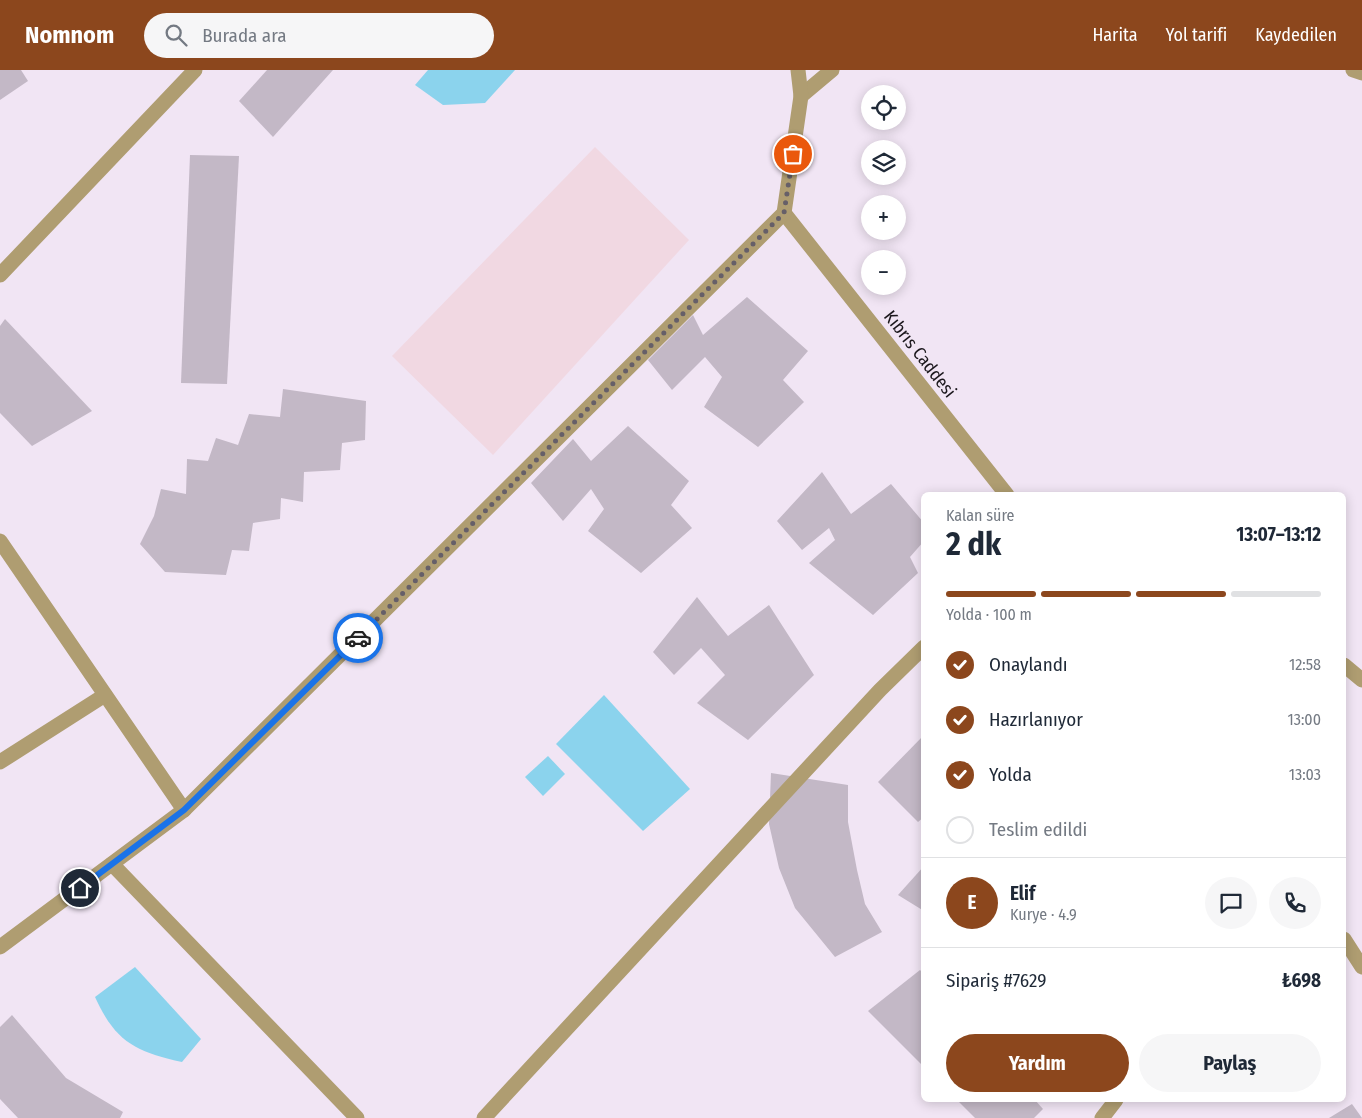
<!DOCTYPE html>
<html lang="tr">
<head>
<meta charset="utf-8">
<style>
  :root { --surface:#fff; --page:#f6f6f7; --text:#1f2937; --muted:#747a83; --line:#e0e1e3; --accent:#8c471d }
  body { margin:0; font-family:"Fira Sans Condensed",sans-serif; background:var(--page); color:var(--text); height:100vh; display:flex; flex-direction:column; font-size:19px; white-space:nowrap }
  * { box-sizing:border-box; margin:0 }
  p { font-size:16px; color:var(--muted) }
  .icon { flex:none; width:28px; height:28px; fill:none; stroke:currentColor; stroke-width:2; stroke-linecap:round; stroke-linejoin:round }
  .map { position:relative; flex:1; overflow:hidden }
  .side { position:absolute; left:921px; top:422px; width:425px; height:610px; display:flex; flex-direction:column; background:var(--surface); border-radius:8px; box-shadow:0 2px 12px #0003 }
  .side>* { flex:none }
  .buttons { position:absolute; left:861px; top:15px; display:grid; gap:10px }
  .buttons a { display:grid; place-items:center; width:45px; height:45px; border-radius:50%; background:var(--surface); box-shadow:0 2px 12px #0003; font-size:25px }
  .pin { position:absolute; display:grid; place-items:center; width:42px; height:42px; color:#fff; margin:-21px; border:2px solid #fff; border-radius:50%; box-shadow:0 1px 5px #0007 }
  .courier { position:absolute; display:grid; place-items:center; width:50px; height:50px; margin:-25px; border:4px solid #1a73e8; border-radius:50%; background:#fff; color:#222; box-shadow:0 1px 6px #0007 }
  .summary em { font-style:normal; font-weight:700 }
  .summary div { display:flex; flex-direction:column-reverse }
  .summary { display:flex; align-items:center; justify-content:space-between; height:85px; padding:0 25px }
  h1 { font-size:32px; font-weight:700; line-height:38px }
  .bar { display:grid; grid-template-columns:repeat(4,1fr); gap:8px 5px; align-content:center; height:60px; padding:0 25px }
  .bar i { height:6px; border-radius:4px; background:var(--line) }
  .bar .current { background:var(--accent) }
  .bar p { grid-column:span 4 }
  .line { display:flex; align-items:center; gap:12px; padding:0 25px; border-top:1px solid var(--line) }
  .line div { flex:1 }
  .round { display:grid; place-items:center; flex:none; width:52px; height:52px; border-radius:26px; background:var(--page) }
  ol { padding:0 25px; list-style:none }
  li { display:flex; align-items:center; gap:15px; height:55px }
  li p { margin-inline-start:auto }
  li .icon { padding:5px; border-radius:50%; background:var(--accent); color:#fff; stroke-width:4 }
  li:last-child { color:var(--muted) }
  li i { width:28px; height:28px; border:2px solid var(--line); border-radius:50% }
  .primary-button { display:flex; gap:10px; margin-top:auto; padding:10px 25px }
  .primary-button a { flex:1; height:58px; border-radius:30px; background:var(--accent); color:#fff; font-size:20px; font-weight:700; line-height:58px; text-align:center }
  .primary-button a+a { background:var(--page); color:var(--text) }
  header { display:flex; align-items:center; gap:30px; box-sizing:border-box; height:70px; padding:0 25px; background:var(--accent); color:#fff }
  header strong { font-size:24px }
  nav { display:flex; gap:28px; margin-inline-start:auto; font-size:18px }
  .search { width:350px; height:45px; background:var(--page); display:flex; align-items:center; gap:12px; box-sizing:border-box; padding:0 18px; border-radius:28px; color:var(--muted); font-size:19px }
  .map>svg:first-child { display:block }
  .commercial { fill:#f1d8e2 }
  .water { fill:#8bd3ed }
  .building { fill:#c3b8c6 }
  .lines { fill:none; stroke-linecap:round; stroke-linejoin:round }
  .minor { stroke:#af9d71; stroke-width:15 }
  .done { stroke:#665f68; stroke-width:5; stroke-dasharray:0 9 }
  .route { stroke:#1a73e8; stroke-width:6 }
  .labels { text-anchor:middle; stroke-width:5; stroke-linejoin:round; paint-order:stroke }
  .street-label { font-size:18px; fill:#1b171c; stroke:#f1e5f4 }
</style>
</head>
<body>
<header>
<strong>Nomnom</strong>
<div class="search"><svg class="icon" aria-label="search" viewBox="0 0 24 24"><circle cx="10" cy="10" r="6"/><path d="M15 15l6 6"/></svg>Burada ara</div>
<nav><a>Harita</a><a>Yol tarifi</a><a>Kaydedilen</a></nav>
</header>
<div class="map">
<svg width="1362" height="1048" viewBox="0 0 1362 1048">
  <rect width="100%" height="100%" fill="#f1e5f4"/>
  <polygon class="commercial" points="595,77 689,170 493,385 392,286"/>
  <g class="water">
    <polygon points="428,0 515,0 485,33 443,35 415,15"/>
    <polygon points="604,625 690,719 643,761 556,674"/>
    <polygon points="548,686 565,704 543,726 525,707"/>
    <path d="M135,897L201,969L182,992C135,982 115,971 95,927Z"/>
  </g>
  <g class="building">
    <polygon points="0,0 21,0 28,11 0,30"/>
    <polygon points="267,0 333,0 273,67 239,31"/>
    <polygon points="190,85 239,86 227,314 181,313"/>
    <polygon points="747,227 808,281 783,310 804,332 758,377 704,337 722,307 705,287 672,320 648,290 693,245 703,265"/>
    <polygon points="5,249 92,341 32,376 0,343 0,256"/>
    <polygon points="283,319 366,331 365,370 342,373 340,400 304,402 303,432 281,428 280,449 253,453 249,481 232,480 226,505 165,502 140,474 154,446 161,419 186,424 187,389 208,391 216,368 238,375 249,344 280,347"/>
    <polygon points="628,356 689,411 671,435 692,458 641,503 588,461 604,439 591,419 563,451 531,413 573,369 591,391"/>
    <polygon points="822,402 851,444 891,414 924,453 924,471 910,487 918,503 873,545 809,493 835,470 829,458 802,480 777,451"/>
    <polygon points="697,527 728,566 769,535 814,605 748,670 697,633 725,605 701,578 674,605 653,582"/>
    <polygon points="924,665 924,747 918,752 878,712"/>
    <polygon points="771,703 848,715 848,752 857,800 865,834 882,862 835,887 795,838 779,798 769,754"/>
    <polygon points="924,796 924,841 898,825"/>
    <polygon points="920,900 924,904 924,997 868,941"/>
    <polygon points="12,945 66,1008 123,1042 120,1048 18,1048 0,1029 0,957"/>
    <polygon points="957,1030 1035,1030 1043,1039 1034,1048 975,1048"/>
    <polygon points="1352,1034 1362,1048 1329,1048"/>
  </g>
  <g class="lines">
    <g class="minor">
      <polyline points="1353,0 1362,3"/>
      <polyline points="801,26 832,0"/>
      <polyline points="784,143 1007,425"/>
      <polyline points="0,205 195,0"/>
      <polyline points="0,471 184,740"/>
      <polyline points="1344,595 1362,610"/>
      <polyline points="0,692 105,625"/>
      <polyline points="112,794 357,1048"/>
      <polyline points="1344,869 1362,897"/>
      <polyline points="0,877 184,740 784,143 801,26 798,0"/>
      <polyline points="484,1048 880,620 924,577"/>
      <polyline points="1102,1048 1116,1030"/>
    </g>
  </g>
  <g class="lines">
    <polyline class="done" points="358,568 784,143 793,84"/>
    <polyline class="route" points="80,818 184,740 358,568"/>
  </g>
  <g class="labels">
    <g class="street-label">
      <text transform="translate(920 284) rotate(52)" y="6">Kıbrıs Caddesi</text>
    </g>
  </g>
</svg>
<div class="buttons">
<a><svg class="icon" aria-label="locate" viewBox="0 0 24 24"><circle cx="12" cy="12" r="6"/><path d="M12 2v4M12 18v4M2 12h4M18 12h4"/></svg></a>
<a><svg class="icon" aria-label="layers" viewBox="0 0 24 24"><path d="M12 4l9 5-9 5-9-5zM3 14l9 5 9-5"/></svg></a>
<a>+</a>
<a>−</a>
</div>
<div class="pin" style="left:793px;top:84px;background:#ea580c"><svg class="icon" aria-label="bag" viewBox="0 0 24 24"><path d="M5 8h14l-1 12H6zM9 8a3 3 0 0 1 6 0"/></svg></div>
<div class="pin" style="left:80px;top:818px;background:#1f2937"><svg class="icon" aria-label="home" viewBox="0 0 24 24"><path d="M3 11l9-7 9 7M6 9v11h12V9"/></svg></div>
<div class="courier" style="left:358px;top:568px"><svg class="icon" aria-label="car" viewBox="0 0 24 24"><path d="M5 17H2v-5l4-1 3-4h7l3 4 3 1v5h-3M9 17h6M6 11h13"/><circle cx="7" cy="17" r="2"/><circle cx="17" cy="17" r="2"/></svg></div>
<section class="side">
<div class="summary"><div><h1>2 dk</h1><p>Kalan süre</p></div><em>13:07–13:12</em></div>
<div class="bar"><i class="current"></i><i class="current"></i><i class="current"></i><i></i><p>Yolda · 100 m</p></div>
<ol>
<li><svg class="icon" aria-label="check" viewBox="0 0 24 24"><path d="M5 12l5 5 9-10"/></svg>Onaylandı<p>12:58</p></li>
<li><svg class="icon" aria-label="check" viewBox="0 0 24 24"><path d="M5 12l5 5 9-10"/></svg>Hazırlanıyor<p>13:00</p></li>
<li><svg class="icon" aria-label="check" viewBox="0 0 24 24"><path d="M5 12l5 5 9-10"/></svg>Yolda<p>13:03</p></li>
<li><i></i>Teslim edildi</li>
</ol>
<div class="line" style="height:90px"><b class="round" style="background:var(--accent);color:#fff">E</b><div><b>Elif</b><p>Kurye · 4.9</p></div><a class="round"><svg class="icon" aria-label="chat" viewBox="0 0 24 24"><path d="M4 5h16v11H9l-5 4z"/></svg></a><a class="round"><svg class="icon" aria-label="phone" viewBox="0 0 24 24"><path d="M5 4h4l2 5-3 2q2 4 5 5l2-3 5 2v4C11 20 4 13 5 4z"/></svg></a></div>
<div class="line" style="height:65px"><div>Sipariş #7629</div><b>₺698</b></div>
<div class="primary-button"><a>Yardım</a><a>Paylaş</a></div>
</section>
</div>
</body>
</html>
